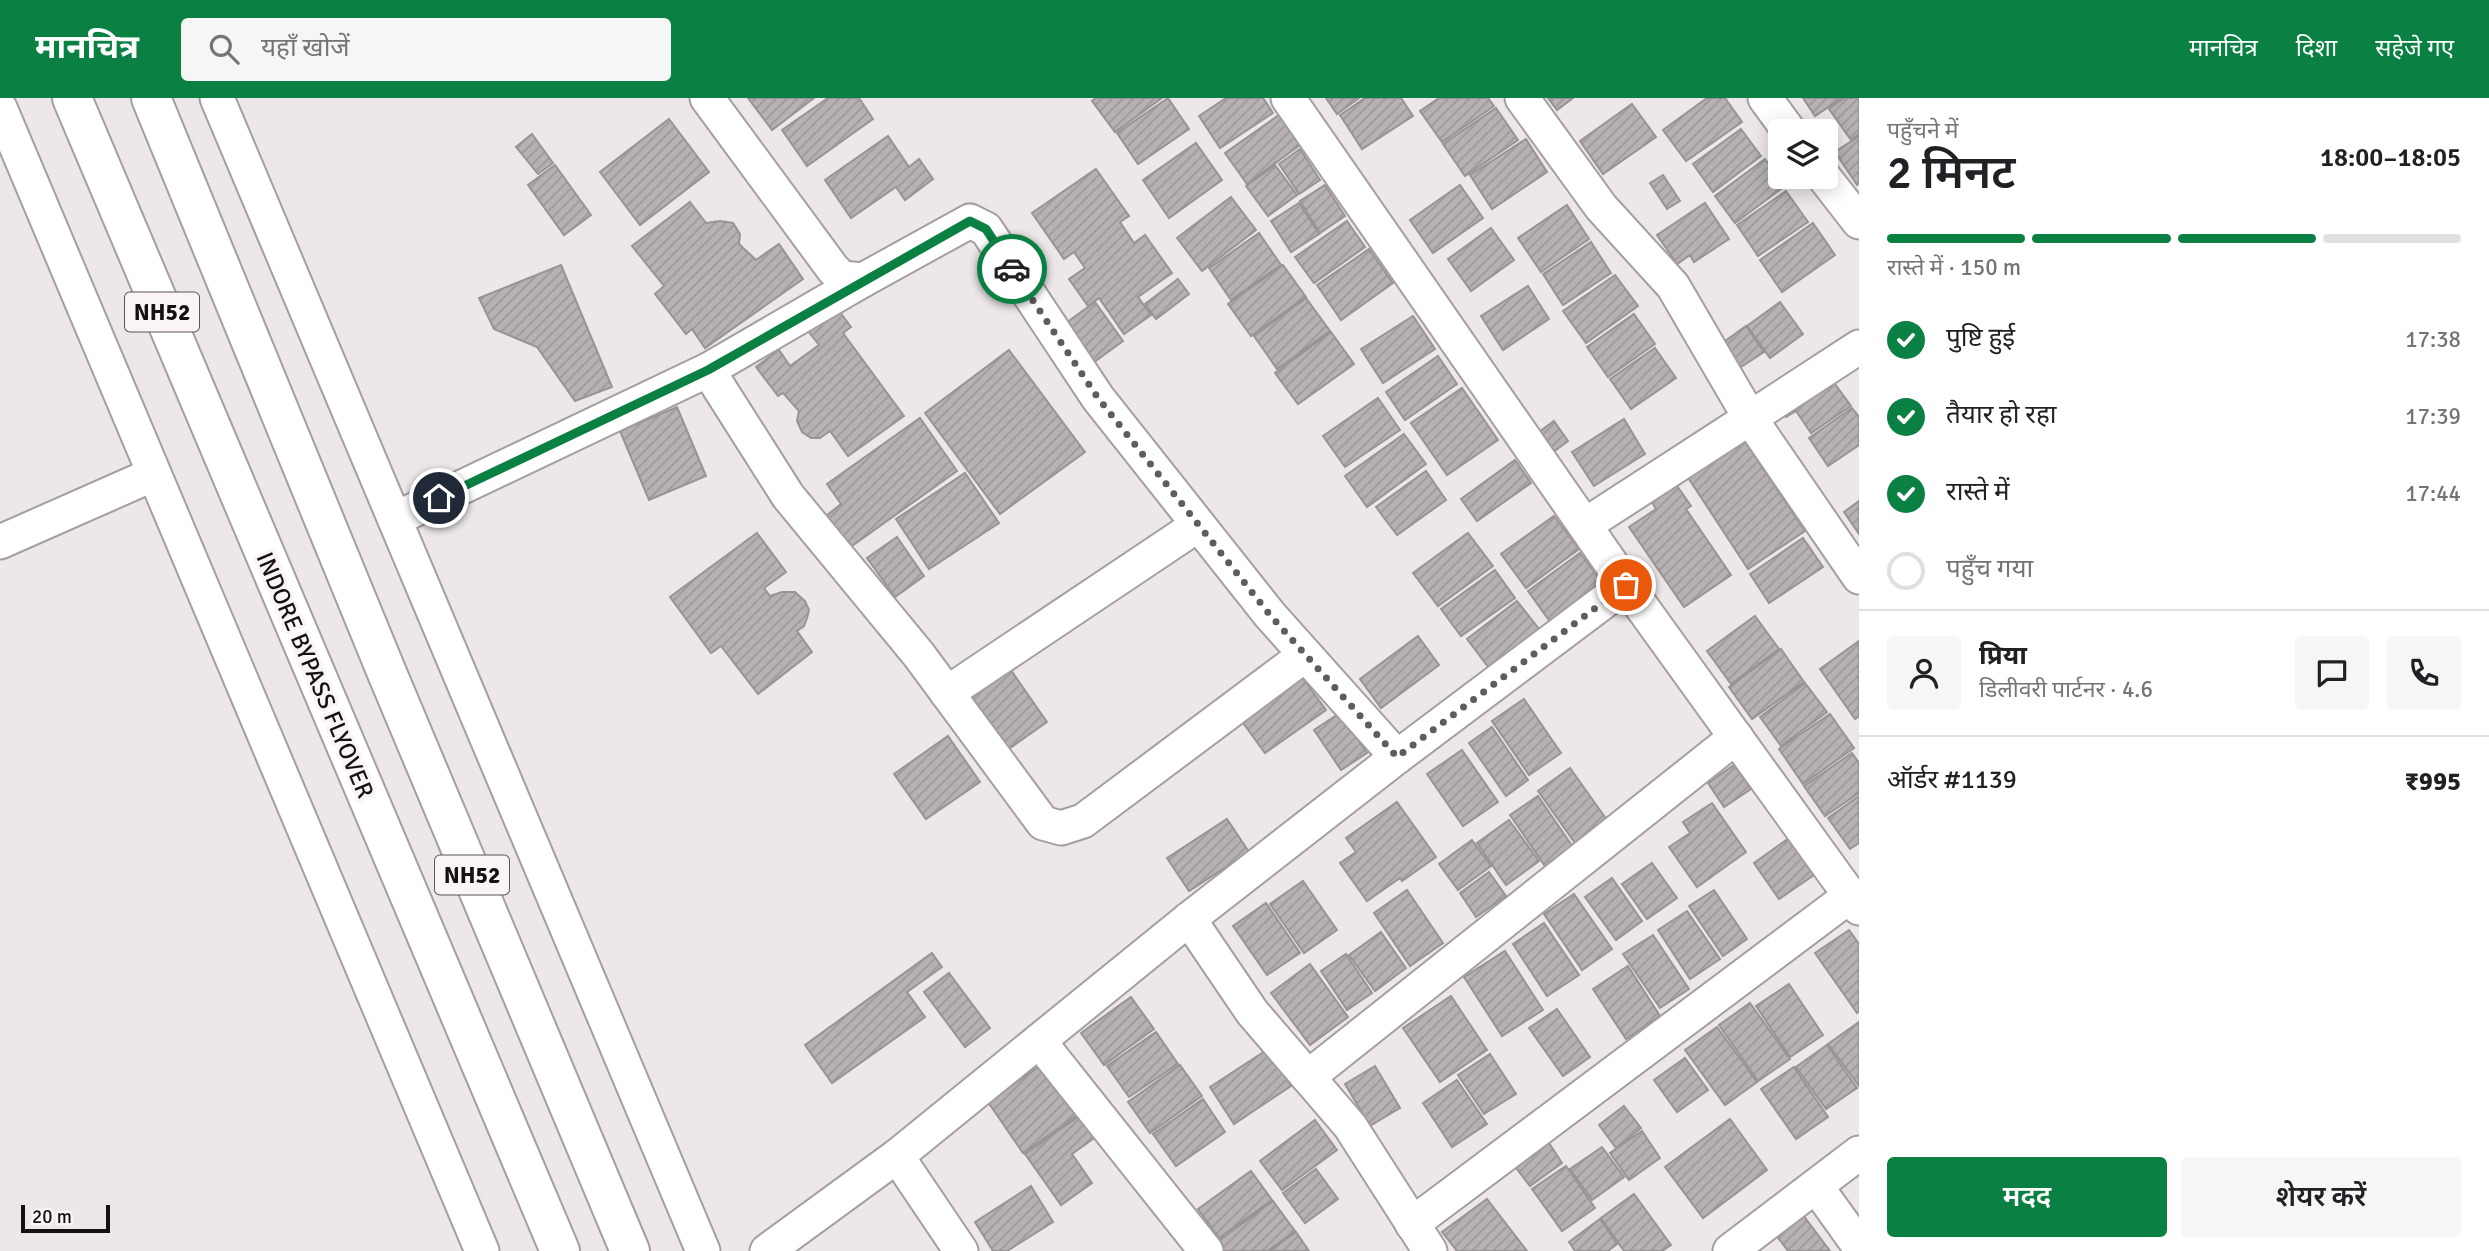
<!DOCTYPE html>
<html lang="hi">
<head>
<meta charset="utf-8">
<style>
  :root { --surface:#fff; --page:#f6f6f6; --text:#202124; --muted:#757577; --line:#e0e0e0; --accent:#0b8043 }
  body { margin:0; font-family:Signika,"Noto Sans Devanagari",sans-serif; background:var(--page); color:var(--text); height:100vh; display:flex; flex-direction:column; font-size:26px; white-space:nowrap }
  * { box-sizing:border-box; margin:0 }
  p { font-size:23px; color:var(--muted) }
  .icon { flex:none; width:38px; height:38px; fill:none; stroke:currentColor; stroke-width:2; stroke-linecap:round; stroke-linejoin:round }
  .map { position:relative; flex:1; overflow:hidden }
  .side { display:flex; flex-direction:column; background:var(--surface); width:630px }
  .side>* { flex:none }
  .tools { position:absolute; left:1768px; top:21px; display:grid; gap:14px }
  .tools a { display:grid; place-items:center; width:70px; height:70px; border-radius:7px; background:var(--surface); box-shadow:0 4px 18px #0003; font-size:35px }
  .scale { position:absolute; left:21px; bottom:18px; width:89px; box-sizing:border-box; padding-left:7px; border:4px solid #131111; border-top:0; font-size:19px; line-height:24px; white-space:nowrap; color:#131111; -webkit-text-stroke:5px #fbf4f7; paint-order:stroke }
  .pin { position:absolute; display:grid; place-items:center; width:60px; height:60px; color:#fff; margin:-30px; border:4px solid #fff; border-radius:50%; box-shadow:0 2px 7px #0007 }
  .courier { position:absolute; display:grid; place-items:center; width:70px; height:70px; margin:-35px; border:5px solid #0b8043; border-radius:50%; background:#fff; color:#222; box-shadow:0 2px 9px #0007 }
  .overview em { font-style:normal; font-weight:600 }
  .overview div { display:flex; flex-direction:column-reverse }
  .overview { display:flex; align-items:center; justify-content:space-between; height:119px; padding:0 28px }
  h1 { font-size:46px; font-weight:600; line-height:52px }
  .bar { display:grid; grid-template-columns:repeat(4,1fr); gap:10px 7px; align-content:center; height:84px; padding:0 28px }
  .bar i { height:9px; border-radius:5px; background:var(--line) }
  .bar .active { background:var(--accent) }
  .bar p { grid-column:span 4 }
  .line { display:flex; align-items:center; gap:18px; padding:0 28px; border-top:2px solid var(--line) }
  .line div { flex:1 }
  .round { display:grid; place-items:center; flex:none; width:74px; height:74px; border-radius:7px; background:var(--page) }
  ol { padding:0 28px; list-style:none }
  li { display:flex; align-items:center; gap:21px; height:77px }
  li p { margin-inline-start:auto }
  li .icon { padding:7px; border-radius:50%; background:var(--accent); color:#fff; stroke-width:4 }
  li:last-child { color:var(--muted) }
  li i { width:38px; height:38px; border:4px solid var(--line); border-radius:50% }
  .cta { display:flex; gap:14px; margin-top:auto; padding:14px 28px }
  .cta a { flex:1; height:80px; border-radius:7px; background:var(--accent); color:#fff; font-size:28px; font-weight:600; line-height:80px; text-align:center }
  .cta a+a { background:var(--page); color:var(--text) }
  header { display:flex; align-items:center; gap:42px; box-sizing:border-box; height:98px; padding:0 35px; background:var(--accent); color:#fff }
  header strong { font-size:33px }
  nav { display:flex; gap:38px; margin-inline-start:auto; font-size:24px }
  .search { width:490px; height:63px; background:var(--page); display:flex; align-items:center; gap:18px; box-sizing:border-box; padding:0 24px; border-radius:7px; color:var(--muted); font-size:26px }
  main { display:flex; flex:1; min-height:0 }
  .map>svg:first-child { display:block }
  .building { fill:url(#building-hatch); stroke:#999395; stroke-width:2 }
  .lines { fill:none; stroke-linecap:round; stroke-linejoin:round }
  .minor-casing { stroke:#a49ea1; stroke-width:37 }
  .highway-casing { stroke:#a49ea1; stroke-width:42 }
  .minor { stroke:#fff; stroke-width:33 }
  .highway { stroke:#fff; stroke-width:38 }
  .done { stroke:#5f5c5d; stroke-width:7; stroke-dasharray:0 12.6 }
  .route { stroke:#0b8043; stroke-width:9 }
  .labels { text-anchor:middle; stroke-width:7; stroke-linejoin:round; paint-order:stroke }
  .shield { fill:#fbf4f7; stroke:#595556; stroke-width:2 }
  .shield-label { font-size:23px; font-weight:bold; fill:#131111 }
  .street-label { font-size:24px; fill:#131111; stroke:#fbf4f7 }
</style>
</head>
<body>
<header>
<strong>मानचित्र</strong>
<div class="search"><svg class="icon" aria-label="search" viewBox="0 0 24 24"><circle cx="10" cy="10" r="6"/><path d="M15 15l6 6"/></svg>यहाँ खोजें</div>
<nav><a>मानचित्र</a><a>दिशा</a><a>सहेजे गए</a></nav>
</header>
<main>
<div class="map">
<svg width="1859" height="1153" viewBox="0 0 1859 1153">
  <defs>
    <pattern id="building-hatch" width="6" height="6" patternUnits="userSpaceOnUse" patternTransform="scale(1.75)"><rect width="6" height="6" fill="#b7b1b3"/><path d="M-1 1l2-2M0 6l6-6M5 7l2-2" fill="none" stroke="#9c9799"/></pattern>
  </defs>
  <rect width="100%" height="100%" fill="#ede7ea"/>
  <g class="building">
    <polygon points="748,0 814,0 772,32"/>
    <polygon points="828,0 859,0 873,21 807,68 782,32"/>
    <polygon points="1096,0 1162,0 1115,34 1092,3"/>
    <polygon points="1168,0 1189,31 1138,66 1117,35"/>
    <polygon points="1226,0 1263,0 1273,15 1220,50 1199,18"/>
    <polygon points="1326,0 1359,0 1337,16"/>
    <polygon points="1365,0 1401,0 1413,18 1362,51 1340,17"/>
    <polygon points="1439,0 1488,0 1494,8 1442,44 1420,13"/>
    <polygon points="1548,0 1573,0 1557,12"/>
    <polygon points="1707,0 1725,0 1742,24 1686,63 1663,32"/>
    <polygon points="1803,0 1842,0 1815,18"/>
    <polygon points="1844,0 1859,0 1859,36 1851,42 1829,11"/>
    <polygon points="1632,6 1656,39 1603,76 1580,43"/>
    <polygon points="1496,10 1518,42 1465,78 1443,46"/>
    <polygon points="1279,17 1300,47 1247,86 1225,55"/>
    <polygon points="669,21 709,74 640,127 600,74"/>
    <polygon points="1741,31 1761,58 1713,94 1693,66"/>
    <polygon points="532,36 553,65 538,76 516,49"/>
    <polygon points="888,38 909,69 919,61 933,81 905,102 896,89 851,120 825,82"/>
    <polygon points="1859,38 1859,85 1857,87 1835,54"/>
    <polygon points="1526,41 1547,74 1492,111 1470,77"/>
    <polygon points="1196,45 1222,82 1169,120 1143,82"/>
    <polygon points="1300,51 1320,82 1299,96 1279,66"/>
    <polygon points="1765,61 1785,88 1735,125 1715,98"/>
    <polygon points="555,67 591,117 564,137 528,87"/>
    <polygon points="1275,67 1297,97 1268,118 1246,88"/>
    <polygon points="1096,71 1129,118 1120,124 1134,145 1145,137 1172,175 1138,199 1151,217 1124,236 1099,200 1088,208 1069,181 1085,170 1074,154 1064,161 1032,115"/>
    <polygon points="1663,77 1680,103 1667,111 1650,85"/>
    <polygon points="1325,87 1345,118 1320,135 1300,103"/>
    <polygon points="1460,87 1483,120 1433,155 1410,122"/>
    <polygon points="1786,93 1808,124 1758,158 1737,127"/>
    <polygon points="1231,99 1256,132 1202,173 1177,140"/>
    <polygon points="690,104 706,125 720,123 733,125 740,136 739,146 756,162 779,146 803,181 705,250 692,231 686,236 655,196 664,188 632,148"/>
    <polygon points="1299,105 1319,136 1291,154 1271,123"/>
    <polygon points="1705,105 1729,141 1694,164 1690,157 1677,166 1657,137"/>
    <polygon points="1567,107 1589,141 1541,174 1518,140"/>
    <polygon points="1347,123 1365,149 1314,185 1295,159"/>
    <polygon points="1813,125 1835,157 1782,194 1760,162"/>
    <polygon points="1491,130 1514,162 1471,193 1448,161"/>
    <polygon points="1259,135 1281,167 1231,202 1209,170"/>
    <polygon points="1591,144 1611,175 1563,207 1543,176"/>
    <polygon points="1369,151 1393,185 1341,222 1317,187"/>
    <polygon points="561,167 612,289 575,303 537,249 494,231 479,200"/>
    <polygon points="1283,167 1306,199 1251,238 1228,206"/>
    <polygon points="1615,177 1638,208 1586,245 1563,213"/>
    <polygon points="1178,181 1189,196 1156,221 1145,206"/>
    <polygon points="1528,188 1549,221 1503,252 1481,218"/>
    <polygon points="1306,200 1330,233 1277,271 1254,238"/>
    <polygon points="1095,204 1123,243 1094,264 1066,225"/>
    <polygon points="1780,204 1803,236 1770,260 1747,228"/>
    <polygon points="834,206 851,229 843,235 904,318 848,358 830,333 820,340 811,340 802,334 797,323 799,313 783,295 778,298 756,269 779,252 790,268 819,247 804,228"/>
    <polygon points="1634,216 1655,246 1608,279 1587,249"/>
    <polygon points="1413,218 1435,251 1383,285 1361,251"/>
    <polygon points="1746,228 1764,254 1738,271 1721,246"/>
    <polygon points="1331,234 1354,266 1298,306 1275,275"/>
    <polygon points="1655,250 1676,280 1631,311 1610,281"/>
    <polygon points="1009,252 1085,354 1000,416 925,315"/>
    <polygon points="1438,258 1457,286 1405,322 1386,294"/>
    <polygon points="1827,275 1851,308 1811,335 1796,313 1786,319 1779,309"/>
    <polygon points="1462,290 1498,342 1447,377 1411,325"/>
    <polygon points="1378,300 1400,332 1345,369 1323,338"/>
    <polygon points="677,309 706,378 649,402 620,333"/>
    <polygon points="1852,310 1859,319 1859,347 1828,368 1809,340"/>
    <polygon points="920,320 957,373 849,450 826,418 841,406 827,386"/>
    <polygon points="1624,321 1645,356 1594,388 1572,354"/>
    <polygon points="1554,323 1568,343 1553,354 1539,334"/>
    <polygon points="1404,336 1426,366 1367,409 1345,378"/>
    <polygon points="1741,338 1805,433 1748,471 1685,375"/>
    <polygon points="1515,362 1531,385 1477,423 1461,401"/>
    <polygon points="1426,373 1446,402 1397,437 1376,409"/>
    <polygon points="965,375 999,425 929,471 896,421"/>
    <polygon points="1675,385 1691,408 1686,411 1731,477 1684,509 1629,429 1656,411 1651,402"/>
    <polygon points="1859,403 1859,436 1844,414"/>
    <polygon points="1554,418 1579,451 1526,490 1501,456"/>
    <polygon points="757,435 786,474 764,490 770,498 782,494 795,494 805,503 809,512 807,520 804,528 797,533 812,554 758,596 721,548 711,555 670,499"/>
    <polygon points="1468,435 1493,468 1438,508 1413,475"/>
    <polygon points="897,439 924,478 895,499 867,460"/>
    <polygon points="1803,440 1823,469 1769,505 1750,476"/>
    <polygon points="1580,455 1604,487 1551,525 1528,493"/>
    <polygon points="1495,472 1515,500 1461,538 1441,511"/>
    <polygon points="1517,503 1539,531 1489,570 1467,541"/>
    <polygon points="1755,518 1779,551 1731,586 1707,553"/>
    <polygon points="1418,538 1439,567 1381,610 1360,581"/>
    <polygon points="1859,543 1859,618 1855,621 1820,571"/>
    <polygon points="1781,551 1804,584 1752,621 1729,589"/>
    <polygon points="1006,565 1047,624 1003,655 962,596"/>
    <polygon points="1299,575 1326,612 1265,655 1238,618"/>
    <polygon points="1805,585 1827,614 1781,648 1760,619"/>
    <polygon points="1524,601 1561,655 1529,677 1492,623"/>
    <polygon points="1340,615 1367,655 1341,672 1314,632"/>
    <polygon points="1830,616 1854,650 1803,686 1779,651"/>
    <polygon points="1492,629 1528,682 1506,698 1469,645"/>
    <polygon points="948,638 980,684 926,721 894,676"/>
    <polygon points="1462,652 1498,704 1463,728 1427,676"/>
    <polygon points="1852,655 1859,665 1859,695 1825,718 1804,688"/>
    <polygon points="1734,667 1751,691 1724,709 1708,685"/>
    <polygon points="1570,670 1607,722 1575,745 1538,693"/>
    <polygon points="1538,698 1575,752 1547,771 1510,717"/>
    <polygon points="1859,698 1859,745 1850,751 1828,720"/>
    <polygon points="1397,704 1436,759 1402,783 1400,780 1367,803 1340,765 1356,754 1346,740"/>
    <polygon points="1712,705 1746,754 1697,789 1669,749 1690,735 1683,724"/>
    <polygon points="1227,721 1249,754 1189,793 1167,760"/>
    <polygon points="1509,722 1539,763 1506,787 1477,745"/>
    <polygon points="1789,740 1814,777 1779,801 1754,765"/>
    <polygon points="1472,742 1491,768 1458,792 1439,766"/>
    <polygon points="1652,765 1677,800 1647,821 1622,786"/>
    <polygon points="1489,774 1506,798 1476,819 1460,795"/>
    <polygon points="1612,780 1642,823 1616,842 1585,799"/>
    <polygon points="1303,783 1337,832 1304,855 1270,806"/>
    <polygon points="1407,792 1443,845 1410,868 1374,815"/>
    <polygon points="1714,792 1747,841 1723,858 1689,808"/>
    <polygon points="1574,796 1612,851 1582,872 1544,816"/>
    <polygon points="1266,805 1300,855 1267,877 1233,828"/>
    <polygon points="1687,813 1720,861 1690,881 1658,832"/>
    <polygon points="1544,825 1579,877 1547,898 1513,846"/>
    <polygon points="1849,832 1859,846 1859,913 1857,915 1815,855"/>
    <polygon points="1381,834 1406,870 1375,893 1349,857"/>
    <polygon points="1653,837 1689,891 1660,910 1623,856"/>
    <polygon points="1505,853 1543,912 1502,938 1464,879"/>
    <polygon points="932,855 942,869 907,894 925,919 832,985 805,947"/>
    <polygon points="1346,856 1372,895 1347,912 1321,873"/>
    <polygon points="1310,866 1348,919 1310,947 1271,895"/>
    <polygon points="1628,868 1660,918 1626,941 1593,891"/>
    <polygon points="949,875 990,930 965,949 924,894"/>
    <polygon points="1789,886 1823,937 1790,959 1756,908"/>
    <polygon points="1451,898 1487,952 1440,984 1403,930"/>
    <polygon points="1131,899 1154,931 1104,967 1081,935"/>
    <polygon points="1750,905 1790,961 1758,983 1719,927"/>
    <polygon points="1557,911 1590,959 1563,978 1529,930"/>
    <polygon points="1859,924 1859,988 1828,946"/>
    <polygon points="1717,929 1757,984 1725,1007 1685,952"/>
    <polygon points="1156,934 1178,966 1129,999 1107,968"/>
    <polygon points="1827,947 1857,990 1826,1011 1796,969"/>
    <polygon points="1267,952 1291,988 1234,1026 1210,989"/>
    <polygon points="1490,956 1516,996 1484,1016 1458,977"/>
    <polygon points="1685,960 1708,992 1677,1014 1654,982"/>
    <polygon points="1041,967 1076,1018 1023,1055 988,1004"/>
    <polygon points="1180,967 1202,998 1150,1035 1128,1004"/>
    <polygon points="1375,968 1400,1010 1370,1028 1345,986"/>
    <polygon points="1794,969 1828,1019 1796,1041 1761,991"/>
    <polygon points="1457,982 1487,1026 1452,1049 1423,1005"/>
    <polygon points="1203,1001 1225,1034 1176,1068 1153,1036"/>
    <polygon points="1624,1008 1641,1030 1616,1050 1599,1027"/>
    <polygon points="1082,1016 1097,1038 1072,1056 1092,1085 1061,1107 1025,1056"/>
    <polygon points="1730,1021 1767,1072 1703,1120 1665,1069"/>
    <polygon points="1315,1022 1337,1052 1282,1092 1260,1063"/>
    <polygon points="1642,1033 1660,1060 1629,1082 1610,1055"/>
    <polygon points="1547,1042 1562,1065 1530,1088 1513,1066"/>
    <polygon points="1602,1049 1624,1079 1592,1102 1570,1071"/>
    <polygon points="1566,1068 1595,1110 1562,1133 1532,1091"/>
    <polygon points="1316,1071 1338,1101 1305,1125 1283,1095"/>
    <polygon points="1251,1073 1272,1102 1219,1140 1198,1111"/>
    <polygon points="1031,1088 1053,1124 1007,1153 993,1153 975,1124"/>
    <polygon points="1634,1096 1671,1147 1662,1153 1624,1153 1601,1120"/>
    <polygon points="1487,1101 1527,1153 1457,1153 1442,1134"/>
    <polygon points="1273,1103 1295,1133 1268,1153 1224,1153 1217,1144"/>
    <polygon points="1803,1117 1830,1153 1788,1153 1776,1137"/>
    <polygon points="1600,1121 1617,1146 1608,1153 1575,1153 1569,1144"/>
    <polygon points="1296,1134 1309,1153 1269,1153"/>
  </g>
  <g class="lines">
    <defs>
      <g id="minor">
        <polyline points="217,0 703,1153"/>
        <polyline points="707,0 833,171 842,180 863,182 970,123 986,131 1098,300 1270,517 1397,659"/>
        <polyline points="1288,0 1626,487 1859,810"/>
        <polyline points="1522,0 1601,109 1673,188 1750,320 1585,427"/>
        <polyline points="1765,0 1789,33"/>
        <polyline points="0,10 482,1153"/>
        <polyline points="1824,79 1859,124"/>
        <polyline points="1859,249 1750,320 1859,479"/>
        <polyline points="708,272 788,398 919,557 1043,725 1061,730 1083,723 1305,557"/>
        <polyline points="395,421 708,272 863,182"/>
        <polyline points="0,444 154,376"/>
        <polyline points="947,595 1198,427"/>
        <polyline points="1189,821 1252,914 1350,1028 1430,1153"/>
        <polyline points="1039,943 1206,1153"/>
        <polyline points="1308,979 1736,639"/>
        <polyline points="897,1058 961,1153"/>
        <polyline points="1816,1088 1859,1148"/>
        <polyline points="1412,1126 1850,798"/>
        <polyline points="767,1153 897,1058 1189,821 1397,659 1626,487"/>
        <polyline points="1730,1153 1859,1055"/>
      </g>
      <g id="highway">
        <polyline points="72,0 560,1153"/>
        <polyline points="151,0 387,575 630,1153"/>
      </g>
    </defs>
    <use href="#minor" class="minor-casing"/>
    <use href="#highway" class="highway-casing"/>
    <use href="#minor" class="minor"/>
    <use href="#highway" class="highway"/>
  </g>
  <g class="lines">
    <polyline class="done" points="1012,171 1098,300 1270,517 1397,659 1626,487"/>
    <polyline class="route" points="439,400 708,272 970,123 986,131 1012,171"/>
  </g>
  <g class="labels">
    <g class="shield">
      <rect x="125" y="194.5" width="74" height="39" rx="5"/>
      <rect x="435" y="757.5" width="74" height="39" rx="5"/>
    </g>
    <g class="shield-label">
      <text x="162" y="222">NH52</text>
      <text x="472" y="785">NH52</text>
    </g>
    <g class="street-label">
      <text transform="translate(315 577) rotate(67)" y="8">INDORE BYPASS FLYOVER</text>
    </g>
  </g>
</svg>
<div class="tools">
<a><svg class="icon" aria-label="layers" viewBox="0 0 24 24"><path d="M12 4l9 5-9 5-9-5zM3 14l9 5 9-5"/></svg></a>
</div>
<div class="scale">20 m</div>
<div class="pin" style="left:1626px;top:487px;background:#ea580c"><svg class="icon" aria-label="bag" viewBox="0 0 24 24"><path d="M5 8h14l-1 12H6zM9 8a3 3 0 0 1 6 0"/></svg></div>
<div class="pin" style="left:439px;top:400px;background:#1f2937"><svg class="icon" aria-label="home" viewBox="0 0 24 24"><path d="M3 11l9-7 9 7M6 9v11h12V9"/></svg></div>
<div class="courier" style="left:1012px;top:171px"><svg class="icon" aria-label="car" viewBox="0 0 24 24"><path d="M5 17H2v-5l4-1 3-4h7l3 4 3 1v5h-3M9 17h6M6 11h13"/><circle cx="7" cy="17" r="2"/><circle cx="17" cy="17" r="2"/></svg></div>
</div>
<section class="side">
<div class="overview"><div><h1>2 मिनट</h1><p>पहुँचने में</p></div><em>18:00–18:05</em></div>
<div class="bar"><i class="active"></i><i class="active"></i><i class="active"></i><i></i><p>रास्ते में · 150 m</p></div>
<ol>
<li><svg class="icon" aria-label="check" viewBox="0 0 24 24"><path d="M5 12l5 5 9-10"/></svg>पुष्टि हुई<p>17:38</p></li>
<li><svg class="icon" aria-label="check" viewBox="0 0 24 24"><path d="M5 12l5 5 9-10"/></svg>तैयार हो रहा<p>17:39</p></li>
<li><svg class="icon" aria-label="check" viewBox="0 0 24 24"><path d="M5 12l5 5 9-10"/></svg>रास्ते में<p>17:44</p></li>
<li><i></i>पहुँच गया</li>
</ol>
<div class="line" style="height:126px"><a class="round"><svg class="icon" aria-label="person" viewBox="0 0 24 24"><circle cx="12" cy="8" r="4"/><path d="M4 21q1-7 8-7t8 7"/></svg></a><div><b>प्रिया</b><p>डिलीवरी पार्टनर · 4.6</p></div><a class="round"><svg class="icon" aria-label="chat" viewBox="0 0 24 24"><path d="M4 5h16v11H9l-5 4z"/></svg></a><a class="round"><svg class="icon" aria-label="phone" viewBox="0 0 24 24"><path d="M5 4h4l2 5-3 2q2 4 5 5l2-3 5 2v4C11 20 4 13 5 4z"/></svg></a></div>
<div class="line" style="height:91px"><div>ऑर्डर #1139</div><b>₹995</b></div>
<div class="cta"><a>मदद</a><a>शेयर करें</a></div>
</section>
</main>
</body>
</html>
